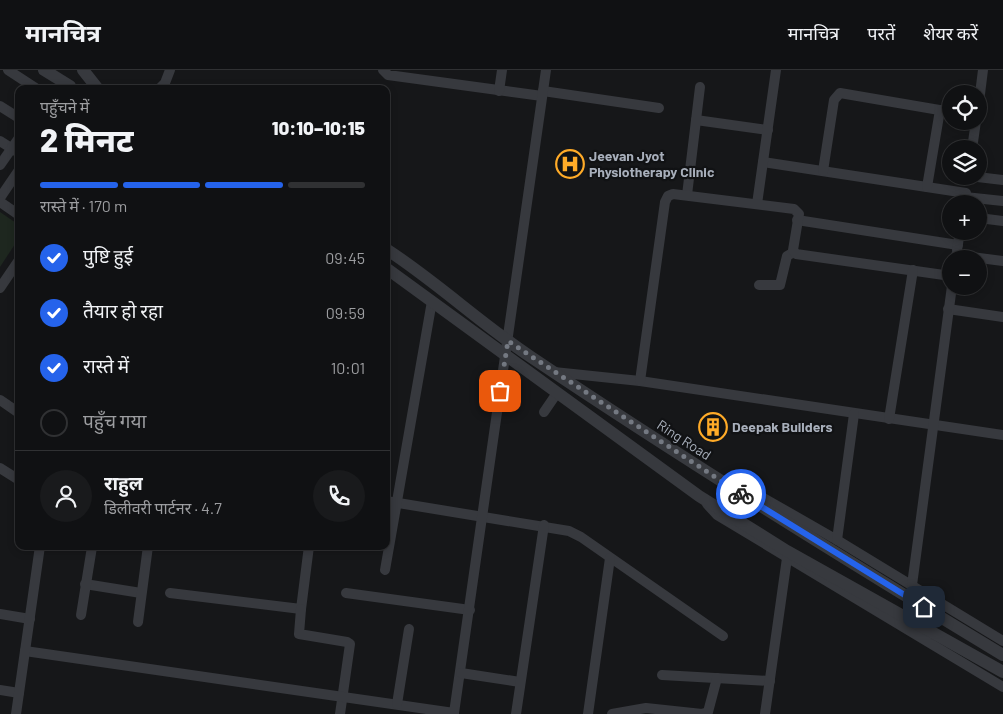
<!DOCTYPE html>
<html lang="hi">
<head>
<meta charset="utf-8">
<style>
  :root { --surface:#101113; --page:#191a1c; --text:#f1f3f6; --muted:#9c9da0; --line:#303133; --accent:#2563eb }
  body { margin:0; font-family:Barlow,"Noto Sans Devanagari",sans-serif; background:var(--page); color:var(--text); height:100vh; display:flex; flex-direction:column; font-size:19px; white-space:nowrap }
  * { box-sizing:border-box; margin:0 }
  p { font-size:16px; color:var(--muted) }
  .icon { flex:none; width:28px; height:28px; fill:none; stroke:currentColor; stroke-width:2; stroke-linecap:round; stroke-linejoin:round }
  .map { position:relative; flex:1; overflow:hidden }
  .side { position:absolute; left:15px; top:15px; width:375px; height:465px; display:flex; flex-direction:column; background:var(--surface); border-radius:10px; box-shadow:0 2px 8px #0003,0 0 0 1px var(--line) }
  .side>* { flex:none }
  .controls { position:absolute; left:942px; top:15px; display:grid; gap:10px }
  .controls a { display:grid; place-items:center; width:45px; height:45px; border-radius:50%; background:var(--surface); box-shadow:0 2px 8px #0003,0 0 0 1px var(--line); font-size:25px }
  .pin { position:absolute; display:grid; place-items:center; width:42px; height:42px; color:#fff; margin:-21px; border-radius:10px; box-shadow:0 2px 8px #0006 }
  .courier { position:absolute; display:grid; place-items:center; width:50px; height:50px; margin:-25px; border:4px solid #2563eb; border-radius:50%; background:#fff; color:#222; box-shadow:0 1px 6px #0007 }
  .headline em { font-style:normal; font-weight:800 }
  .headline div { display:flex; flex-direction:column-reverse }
  .headline { display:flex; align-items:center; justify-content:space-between; height:85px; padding:0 25px }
  h1 { font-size:32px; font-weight:800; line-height:38px }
  .bar { display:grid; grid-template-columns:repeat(4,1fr); gap:8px 5px; align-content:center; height:60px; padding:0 25px }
  .bar i { height:6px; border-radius:4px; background:var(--line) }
  .bar .on { background:var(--accent) }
  .bar p { grid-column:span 4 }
  .line { display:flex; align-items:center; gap:12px; padding:0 25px; border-top:1px solid var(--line) }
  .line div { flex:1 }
  .round { display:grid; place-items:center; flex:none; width:52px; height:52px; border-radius:26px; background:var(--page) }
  ol { padding:0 25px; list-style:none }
  li { display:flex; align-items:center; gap:15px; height:55px }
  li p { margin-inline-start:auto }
  li .icon { padding:5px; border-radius:50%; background:var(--accent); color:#fff; stroke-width:4 }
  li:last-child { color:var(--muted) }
  li i { width:28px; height:28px; border:2px solid var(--line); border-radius:50% }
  header { display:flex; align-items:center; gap:30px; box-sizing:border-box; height:70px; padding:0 25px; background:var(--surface); border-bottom:1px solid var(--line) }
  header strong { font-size:24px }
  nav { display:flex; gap:28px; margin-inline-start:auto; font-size:18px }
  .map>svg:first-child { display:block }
  .green { fill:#1e271f }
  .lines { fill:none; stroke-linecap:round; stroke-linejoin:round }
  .minor { stroke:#37393e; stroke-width:10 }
  .tertiary { stroke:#37393e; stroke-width:12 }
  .done { stroke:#747982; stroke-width:5; stroke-dasharray:0 9 }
  .route { stroke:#2563eb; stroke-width:6 }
  .labels { text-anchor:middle; stroke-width:4.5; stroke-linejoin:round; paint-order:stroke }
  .poi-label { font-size:14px; font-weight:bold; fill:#a7aeba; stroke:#111214; text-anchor:start }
  .street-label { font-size:14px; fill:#a7aeba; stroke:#111214 }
</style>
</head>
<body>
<header>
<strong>मानचित्र</strong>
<nav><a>मानचित्र</a><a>परतें</a><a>शेयर करें</a></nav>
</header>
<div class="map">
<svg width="1003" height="644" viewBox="0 0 1003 644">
  <rect width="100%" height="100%" fill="#161719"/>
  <polygon class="green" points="0,142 19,155 19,168 0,197"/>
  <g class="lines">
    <g class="minor">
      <polyline points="8,0 37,19"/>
      <polyline points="383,0 388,5 542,26"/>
      <polyline points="159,19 165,13 170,0"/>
      <polyline points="499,21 502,0"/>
      <polyline points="543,21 659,38"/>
      <polyline points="979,32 983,0"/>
      <polyline points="0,36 19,48"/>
      <polyline points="696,50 768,60"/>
      <polyline points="0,71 19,83"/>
      <polyline points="972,79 976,51"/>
      <polyline points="763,92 966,123"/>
      <polyline points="0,95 19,68"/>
      <polyline points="823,101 834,30 840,23 951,42"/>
      <polyline points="969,106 1003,110"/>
      <polyline points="927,117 940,40"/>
      <polyline points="687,125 700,17"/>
      <polyline points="965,127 1003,131"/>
      <polyline points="0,128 19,100"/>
      <polyline points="0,132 19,145"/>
      <polyline points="757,134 776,0"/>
      <polyline points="979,148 1003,151"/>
      <polyline points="797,150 958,175"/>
      <polyline points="957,180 960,161"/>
      <polyline points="956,185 1003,191"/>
      <polyline points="759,215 780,215 787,186 794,182"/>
      <polyline points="0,218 19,190"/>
      <polyline points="948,239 1003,247"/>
      <polyline points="554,302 640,311 1003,365"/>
      <polyline points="640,311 665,132 668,126 673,124 794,139 799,144 793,180 796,184 951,206"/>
      <polyline points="0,330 19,343"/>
      <polyline points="544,342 557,323"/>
      <polyline points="889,349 913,200"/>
      <polyline points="0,398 19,410"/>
      <polyline points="728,412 746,418 837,470 1003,571"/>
      <polyline points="386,431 569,461 581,467 723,566"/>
      <polyline points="707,434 717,445 1003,617"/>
      <polyline points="837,470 854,344"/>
      <polyline points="385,500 432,231"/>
      <polyline points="85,514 141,523"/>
      <polyline points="912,515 952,216"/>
      <polyline points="170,523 301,539 309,476"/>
      <polyline points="346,523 470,540"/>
      <polyline points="301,539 299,564 347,572 350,574 340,644"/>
      <polyline points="0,544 30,549"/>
      <polyline points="81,545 92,477"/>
      <polyline points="138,552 148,476"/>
      <polyline points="25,581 454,643 546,0"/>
      <polyline points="461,603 520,612"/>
      <polyline points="662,605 770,611"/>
      <polyline points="0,620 19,623"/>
      <polyline points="397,634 409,559"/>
      <polyline points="16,644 40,476"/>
      <polyline points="516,644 544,455"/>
      <polyline points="588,644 610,488"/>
      <polyline points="612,644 646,638 702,644 708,642 717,608"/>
      <polyline points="765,644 787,488"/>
    </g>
    <g class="tertiary">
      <polyline points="44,0 70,16"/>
      <polyline points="83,0 98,19"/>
      <path d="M386,179C437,212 481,254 531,287C686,391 844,489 1003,585"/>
      <polyline points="386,198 699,426 787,481 1003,602"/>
    </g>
  </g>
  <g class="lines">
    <polyline class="done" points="500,321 508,271 741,424"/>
    <polyline class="route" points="741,424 924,537"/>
  </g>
  <defs>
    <symbol id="hospital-ring" viewBox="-11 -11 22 22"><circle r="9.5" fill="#111214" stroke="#ffab28" stroke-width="1.5"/><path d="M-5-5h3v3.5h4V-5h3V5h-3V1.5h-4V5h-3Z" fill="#ffab28"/></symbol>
    <symbol id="building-ring" viewBox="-11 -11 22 22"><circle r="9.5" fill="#111214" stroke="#ffab28" stroke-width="1.5"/><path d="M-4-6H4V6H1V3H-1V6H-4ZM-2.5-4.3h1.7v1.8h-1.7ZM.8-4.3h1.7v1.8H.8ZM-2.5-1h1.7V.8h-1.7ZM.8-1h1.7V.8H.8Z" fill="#ffab28"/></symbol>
  </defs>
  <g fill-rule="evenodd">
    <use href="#hospital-ring" x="554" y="78" width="32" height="32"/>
    <use href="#building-ring" x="697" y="341" width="32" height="32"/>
  </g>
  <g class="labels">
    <g class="poi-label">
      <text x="589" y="91">Jeevan Jyot<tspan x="589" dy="16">Physiotherapy Clinic</tspan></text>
      <text x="732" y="362">Deepak Builders</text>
    </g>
    <g class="street-label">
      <text transform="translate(684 370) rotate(33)" y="5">Ring Road</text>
    </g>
  </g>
</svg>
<div class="controls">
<a><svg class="icon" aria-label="locate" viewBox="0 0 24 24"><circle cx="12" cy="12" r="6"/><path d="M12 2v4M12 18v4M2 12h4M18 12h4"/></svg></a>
<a><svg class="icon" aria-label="layers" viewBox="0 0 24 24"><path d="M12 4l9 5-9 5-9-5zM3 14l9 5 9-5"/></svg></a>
<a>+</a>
<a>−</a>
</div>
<div class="pin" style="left:500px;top:321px;background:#ea580c"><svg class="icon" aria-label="bag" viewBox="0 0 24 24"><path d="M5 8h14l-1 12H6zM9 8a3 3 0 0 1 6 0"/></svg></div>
<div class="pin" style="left:924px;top:537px;background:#1f2937"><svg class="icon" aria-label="home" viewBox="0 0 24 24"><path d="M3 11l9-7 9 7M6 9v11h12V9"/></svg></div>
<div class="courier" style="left:741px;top:424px"><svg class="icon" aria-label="bike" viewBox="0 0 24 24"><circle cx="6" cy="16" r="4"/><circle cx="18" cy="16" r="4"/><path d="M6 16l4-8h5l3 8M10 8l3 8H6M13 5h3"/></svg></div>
<section class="side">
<div class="headline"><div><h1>2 मिनट</h1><p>पहुँचने में</p></div><em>10:10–10:15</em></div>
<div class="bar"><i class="on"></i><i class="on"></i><i class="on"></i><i></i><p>रास्ते में · 170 m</p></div>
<ol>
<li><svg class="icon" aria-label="check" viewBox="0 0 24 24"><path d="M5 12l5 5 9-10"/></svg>पुष्टि हुई<p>09:45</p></li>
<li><svg class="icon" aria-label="check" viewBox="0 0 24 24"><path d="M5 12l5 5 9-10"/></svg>तैयार हो रहा<p>09:59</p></li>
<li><svg class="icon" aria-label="check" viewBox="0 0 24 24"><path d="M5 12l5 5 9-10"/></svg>रास्ते में<p>10:01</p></li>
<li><i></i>पहुँच गया</li>
</ol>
<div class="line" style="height:90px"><a class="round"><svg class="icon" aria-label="person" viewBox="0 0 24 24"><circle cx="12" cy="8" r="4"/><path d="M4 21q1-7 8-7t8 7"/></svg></a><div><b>राहुल</b><p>डिलीवरी पार्टनर · 4.7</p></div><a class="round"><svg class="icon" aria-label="phone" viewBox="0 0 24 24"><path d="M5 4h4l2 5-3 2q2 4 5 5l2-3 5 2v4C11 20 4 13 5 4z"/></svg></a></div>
</section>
</div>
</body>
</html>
